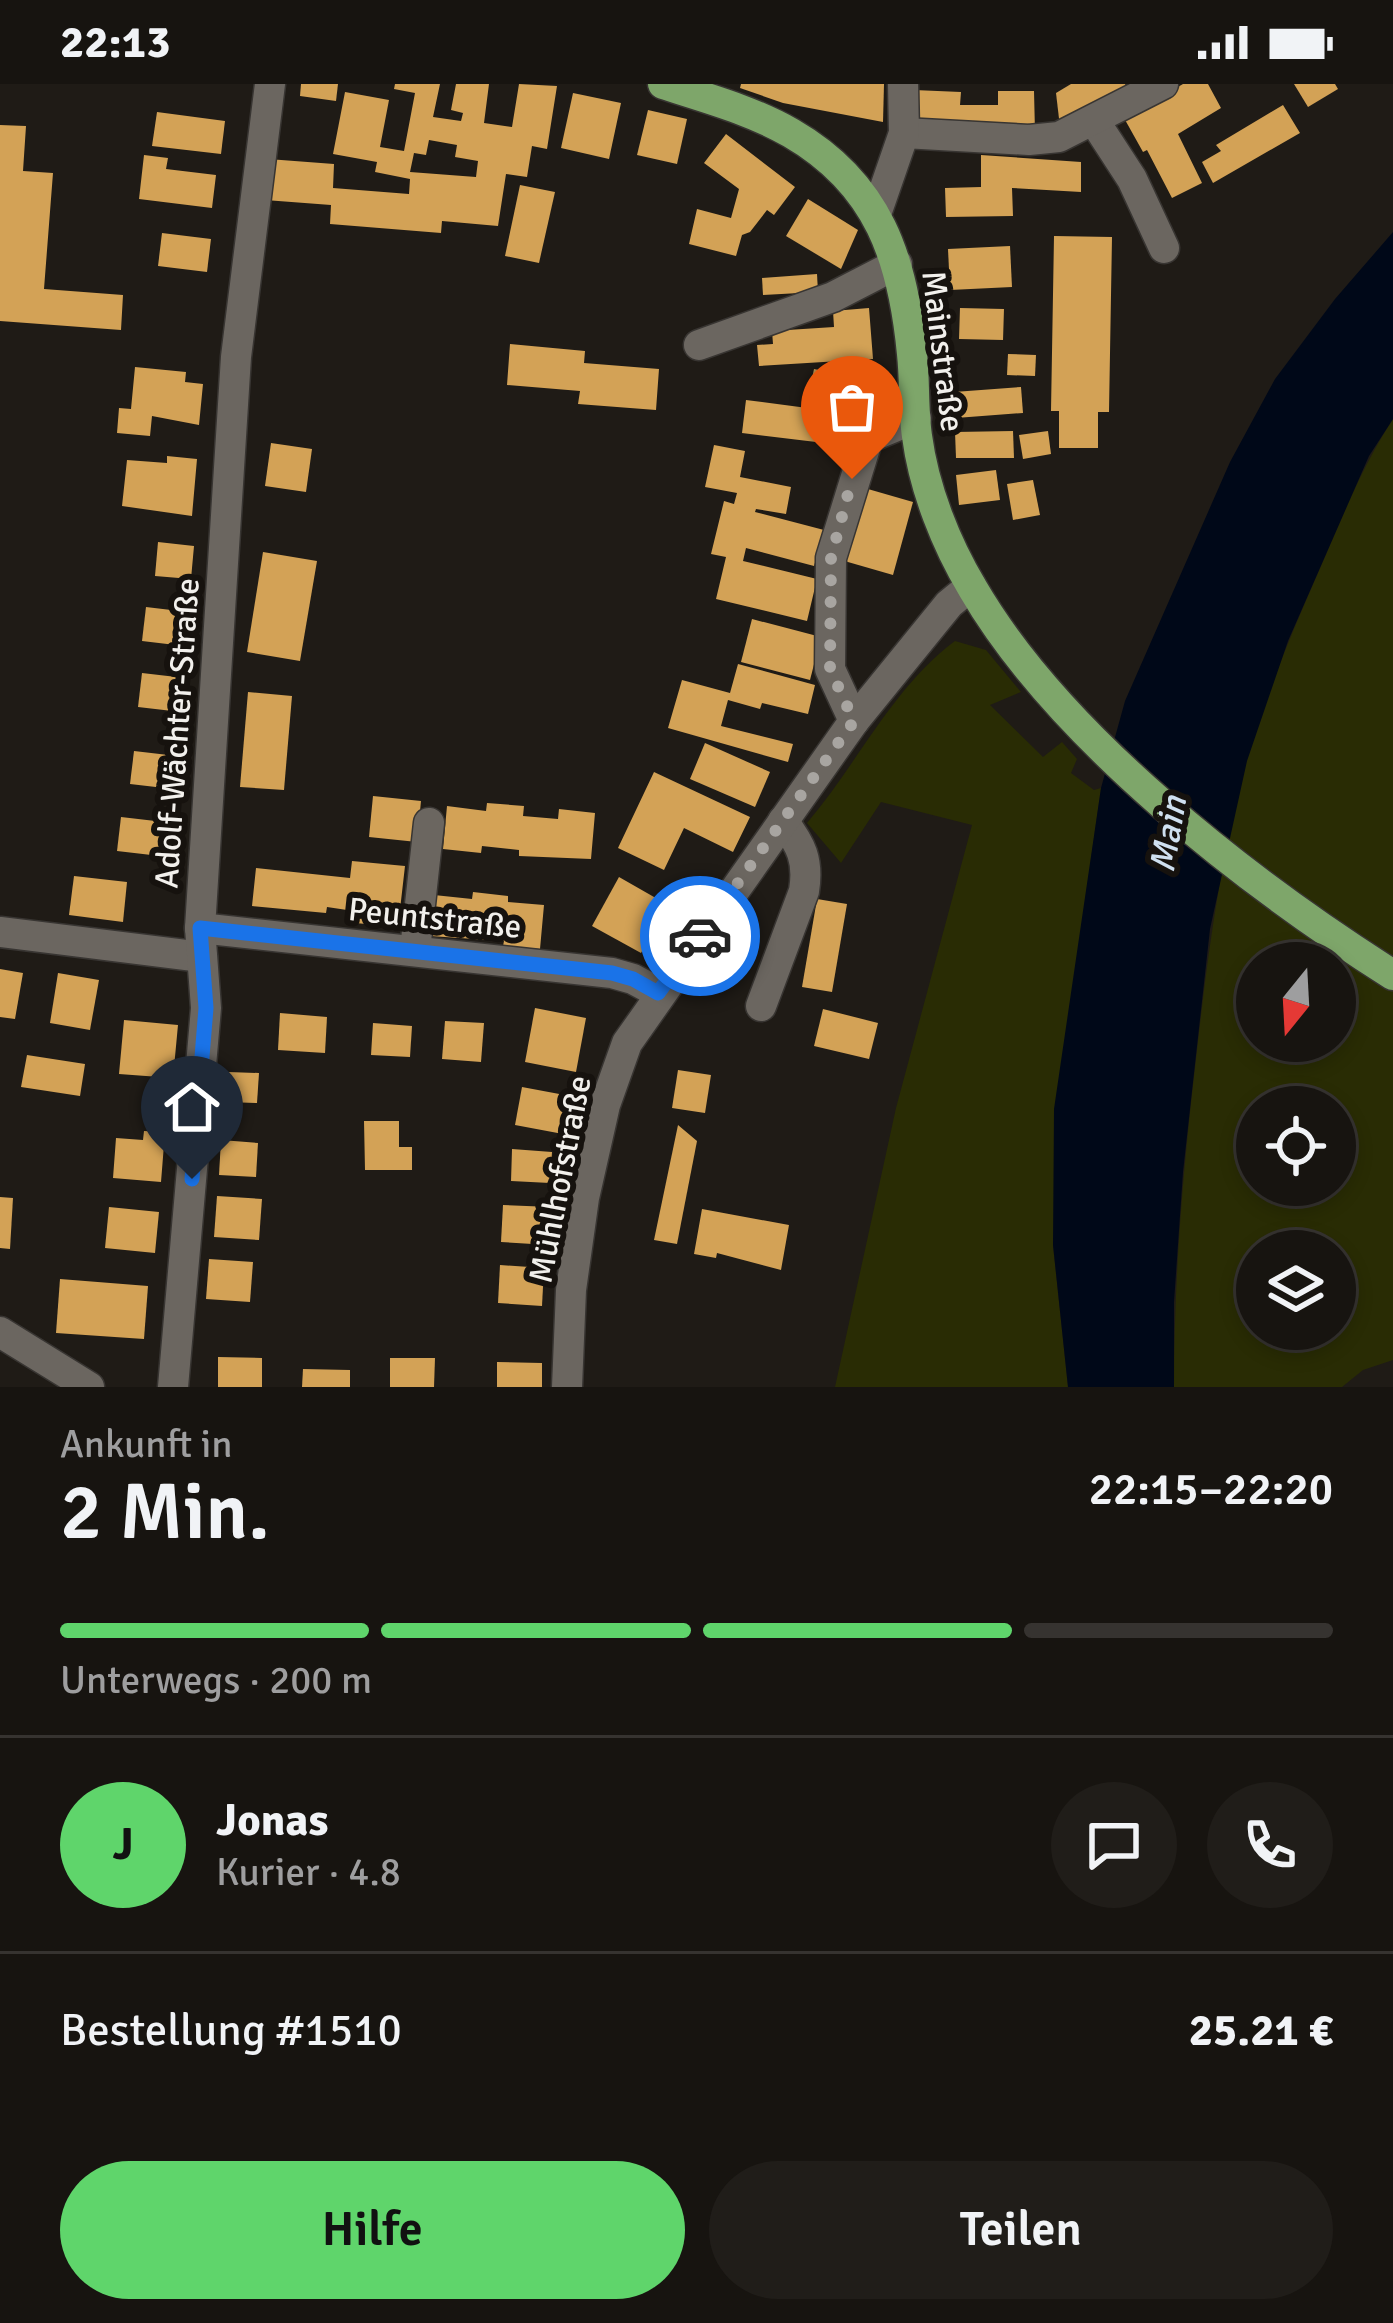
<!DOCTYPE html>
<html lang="de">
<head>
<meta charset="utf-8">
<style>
  :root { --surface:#171410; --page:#201d19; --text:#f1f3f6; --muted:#9e9e9f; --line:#363330; --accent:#5fd56b }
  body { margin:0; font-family:Signika,sans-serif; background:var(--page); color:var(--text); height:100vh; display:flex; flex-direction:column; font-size:45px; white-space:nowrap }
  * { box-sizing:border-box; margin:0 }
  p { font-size:39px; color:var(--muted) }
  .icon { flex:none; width:66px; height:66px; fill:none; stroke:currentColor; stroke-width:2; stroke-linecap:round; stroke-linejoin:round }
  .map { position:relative; height:1303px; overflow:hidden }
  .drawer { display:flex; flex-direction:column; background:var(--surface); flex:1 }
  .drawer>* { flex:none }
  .needle { width:78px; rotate:198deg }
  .controls { position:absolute; left:1236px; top:858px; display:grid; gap:24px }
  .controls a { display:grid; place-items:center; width:120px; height:120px; border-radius:50%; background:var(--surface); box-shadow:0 6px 18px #0003,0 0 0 3px var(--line); font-size:60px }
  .pin { position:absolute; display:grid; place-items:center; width:102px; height:102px; color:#fff; margin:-123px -51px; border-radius:50% 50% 50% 0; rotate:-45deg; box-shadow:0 0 12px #0007 }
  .pin .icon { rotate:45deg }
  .courier { position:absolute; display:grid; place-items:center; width:120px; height:120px; margin:-60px; border:9px solid #1a73e8; border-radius:50%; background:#fff; color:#222; box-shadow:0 3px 15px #0007 }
  .headline em { font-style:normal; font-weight:600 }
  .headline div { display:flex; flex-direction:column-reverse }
  .headline { display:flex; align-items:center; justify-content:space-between; height:204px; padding:0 60px }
  h1 { font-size:78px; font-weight:600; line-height:90px }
  .bar { display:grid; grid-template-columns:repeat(4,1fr); gap:18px 12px; align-content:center; height:144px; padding:0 60px }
  .bar i { height:15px; border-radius:9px; background:var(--line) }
  .bar .current { background:var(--accent) }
  .bar p { grid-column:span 4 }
  .line { display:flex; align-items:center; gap:30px; padding:0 60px; border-top:3px solid var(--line) }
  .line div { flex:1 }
  .round { display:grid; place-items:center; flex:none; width:126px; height:126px; border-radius:63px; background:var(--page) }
  .primary-button { display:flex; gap:24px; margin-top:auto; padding:24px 60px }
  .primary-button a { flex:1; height:138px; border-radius:72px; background:var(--accent); color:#111; font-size:48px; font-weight:600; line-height:138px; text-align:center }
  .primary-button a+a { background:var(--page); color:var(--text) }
  .status { display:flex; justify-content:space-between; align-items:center; height:84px; padding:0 60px; background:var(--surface); direction:ltr }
  .status svg { height:33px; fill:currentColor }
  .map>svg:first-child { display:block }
  .green { fill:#292c04; fill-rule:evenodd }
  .water { fill:#000818 }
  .building { fill:#d3a256; fill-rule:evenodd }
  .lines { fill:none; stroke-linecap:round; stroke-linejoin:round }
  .minor-casing { stroke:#383532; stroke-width:33 }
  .major-casing { stroke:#383532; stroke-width:33 }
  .minor { stroke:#6b6660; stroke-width:30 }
  .major { stroke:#7ea66a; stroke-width:30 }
  .done { stroke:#a8a5a1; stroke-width:12; stroke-dasharray:0 21.6 }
  .route { stroke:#1a73e8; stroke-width:15 }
  .labels { text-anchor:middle; stroke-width:12; stroke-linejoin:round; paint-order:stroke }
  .street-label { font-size:33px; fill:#f2f0ec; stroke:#16120e }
  .water-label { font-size:36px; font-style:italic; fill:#cfe0f0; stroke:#16120e }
</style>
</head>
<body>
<div class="status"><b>22:13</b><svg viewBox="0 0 49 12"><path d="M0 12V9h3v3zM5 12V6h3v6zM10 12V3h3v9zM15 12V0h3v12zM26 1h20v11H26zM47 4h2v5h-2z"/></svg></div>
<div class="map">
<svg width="1393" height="1303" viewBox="0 0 1393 1303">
  <rect width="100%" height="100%" fill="#1f1b16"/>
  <g class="green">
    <path d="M1393,335V1276L1363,1286L1342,1303H1174C1174,1193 1183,1084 1196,975C1207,875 1220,776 1246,678C1265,611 1293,546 1321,482C1343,431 1363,381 1393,335ZM1257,879H1335V957H1257ZM1257,1023H1335V1101H1257ZM1257,1167H1335V1245H1257Z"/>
    <path d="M955,557L986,566L1021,608L990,621L1043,673L1062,658L1077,675L1071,689L1094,706L1101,704L1070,925L1053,1161L1068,1303H835L896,1024L972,741L881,718L841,779L807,739C858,679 893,603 955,557Z"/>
  </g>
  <polygon class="water" points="1393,148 1393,335 1369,372 1288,557 1247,677 1210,845 1183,1088 1174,1218 1174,1303 1068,1303 1053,1161 1054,1025 1101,704 1125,617 1230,378 1275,295 1335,215"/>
  <g class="building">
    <polygon points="301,0 338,0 336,17 300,12"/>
    <path d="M395,0H440L433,33L461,37L463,29L451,26L456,0H489L484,39L512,43L519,0L557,2L547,65L532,62L527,93L506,90L498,142L442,137L441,149L330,140L331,121L265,116L268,75L334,80L333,104L409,110L410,95L375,88L377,78L333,70L345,8L389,16L380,63L404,67L415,9L394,5ZM429,56L457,61L455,73L478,77L476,93L410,88L414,69L426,71Z"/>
    <polygon points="741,0 884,0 883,38 783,19 740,4"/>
    <polygon points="1071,0 1125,0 1128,5 1060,43 1056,9"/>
    <polygon points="1183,0 1208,0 1221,24 1178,50 1202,99 1172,114 1147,66 1143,68 1124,34"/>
    <polygon points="1294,0 1335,0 1338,5 1308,23"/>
    <polygon points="914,6 961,8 960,21 998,21 998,7 1034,7 1035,48 913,37"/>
    <polygon points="573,9 621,19 609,75 561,64"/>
    <polygon points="1283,21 1300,49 1213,99 1202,78 1221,67 1216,61"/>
    <polygon points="648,26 687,35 677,80 637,71"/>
    <polygon points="157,28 225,37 221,70 152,62"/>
    <polygon points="0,41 26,42 23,87 53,89 44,205 123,211 121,246 0,237"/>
    <polygon points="726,50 795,103 774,131 767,126 750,148 742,151 736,172 689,160 697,125 731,134 739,105 704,79"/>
    <polygon points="144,71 168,74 166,85 216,91 212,124 139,115"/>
    <polygon points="981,71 1081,78 1081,108 1012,104 1013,132 946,133 945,104 981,103"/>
    <polygon points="520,101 555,108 539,179 505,172"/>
    <polygon points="808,115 858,146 841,185 786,152"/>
    <polygon points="162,149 211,155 207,188 158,182"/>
    <polygon points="1054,152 1112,153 1109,328 1098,328 1098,364 1059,364 1059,327 1051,327"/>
    <polygon points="1010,162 1012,203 950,206 948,165"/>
    <polygon points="817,190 818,208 763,211 762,194"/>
    <polygon points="869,224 873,275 759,282 757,261 773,260 772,247 834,243 833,227"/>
    <polygon points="960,224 1004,225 1003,256 959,255"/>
    <polygon points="510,260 585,267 584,279 659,285 656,326 578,320 580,307 507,301"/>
    <polygon points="1008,270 1036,271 1035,292 1007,291"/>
    <polygon points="135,283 186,288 185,298 203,300 199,341 152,332 150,352 117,349 119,324 131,325"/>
    <polygon points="814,285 864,295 859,320 809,309"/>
    <polygon points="1021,303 1023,329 956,334 954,308"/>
    <polygon points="746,316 845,329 841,361 742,349"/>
    <polygon points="1013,347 1014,374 956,374 955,348"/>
    <polygon points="1048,347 1051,370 1023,375 1019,351"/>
    <polygon points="271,359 312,365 306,408 265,402"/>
    <polygon points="714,361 745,367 740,393 791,403 786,430 756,425 755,428 824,446 814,482 746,464 743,477 817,495 807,537 716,515 726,473 711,470 724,417 734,420 737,409 705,403"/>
    <polygon points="167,372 197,375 192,432 122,422 127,376 167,379"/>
    <polygon points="996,386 1000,416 959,421 956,391"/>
    <polygon points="1033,396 1040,431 1013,436 1007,400"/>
    <polygon points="861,403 913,418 893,491 841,476"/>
    <polygon points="158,458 194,462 191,495 155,492"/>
    <polygon points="263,468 317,477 300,577 247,568"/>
    <polygon points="146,523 188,528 184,562 142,557"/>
    <polygon points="752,535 821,553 810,596 741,578"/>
    <polygon points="738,580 815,601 808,630 762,619 760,625 728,616 721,642 793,660 788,678 668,644 682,596 730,609"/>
    <polygon points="142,589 185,594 181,628 138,623"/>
    <polygon points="248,608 292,612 284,706 240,703"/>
    <polygon points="705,659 770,688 755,723 690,695"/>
    <polygon points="134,667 177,672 173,705 130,700"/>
    <polygon points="654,688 750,733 733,768 684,744 664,786 618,764"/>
    <polygon points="373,712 421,717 417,758 369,753"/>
    <polygon points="487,719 524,722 523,732 558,735 559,725 595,729 591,775 519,772 519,766 482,762 481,769 443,765 447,722 486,727"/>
    <polygon points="121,733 164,738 160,772 117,767"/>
    <polygon points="352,777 405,782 398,843 345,838 347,826 327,823 326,829 252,822 256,784 350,794"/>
    <polygon points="74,792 127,798 123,838 69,831"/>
    <polygon points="619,793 668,821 641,869 592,842"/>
    <polygon points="473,808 508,812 508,818 544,821 540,865 503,862 504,857 430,852 434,811 472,815"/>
    <polygon points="817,815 847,820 832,908 802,903"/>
    <polygon points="0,885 23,889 15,935 0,933"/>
    <polygon points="58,889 99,896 90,946 50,939"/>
    <polygon points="535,924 586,934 576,988 525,978"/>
    <polygon points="823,925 878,939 869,975 814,962"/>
    <polygon points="280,929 327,933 325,969 278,966"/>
    <polygon points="124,936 178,941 173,994 119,990"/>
    <polygon points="445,937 484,939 481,978 442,975"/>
    <polygon points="373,939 412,942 410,973 371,971"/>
    <polygon points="27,971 85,980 80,1012 21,1003"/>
    <polygon points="678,986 711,991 705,1029 672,1024"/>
    <polygon points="228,988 259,989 257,1019 226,1018"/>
    <polygon points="522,1003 570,1012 563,1050 515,1041"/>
    <polygon points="364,1037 399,1037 399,1063 412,1063 412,1086 365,1086"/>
    <polygon points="678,1041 697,1057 677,1160 654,1156"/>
    <polygon points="144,1047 165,1048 161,1098 113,1094 116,1054 143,1056"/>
    <polygon points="221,1056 258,1059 256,1093 219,1091"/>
    <polygon points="512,1065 552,1068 550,1099 511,1097"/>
    <polygon points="217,1112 262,1115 259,1156 214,1153"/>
    <polygon points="0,1113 13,1114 10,1165 0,1164"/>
    <polygon points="503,1121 551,1123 549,1161 501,1158"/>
    <polygon points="109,1123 159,1128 155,1169 105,1164"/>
    <polygon points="702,1125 789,1141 781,1186 717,1169 716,1174 694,1170"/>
    <polygon points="209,1175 253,1178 250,1218 206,1215"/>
    <polygon points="500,1181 544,1184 542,1222 498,1219"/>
    <polygon points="60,1195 148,1202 144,1255 56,1249"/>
    <polygon points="218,1273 262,1274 262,1303 218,1303"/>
    <polygon points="390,1274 435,1274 434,1303 390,1303"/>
    <polygon points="497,1278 542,1279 542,1303 497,1303"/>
    <polygon points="303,1285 350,1286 350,1303 302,1303"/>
  </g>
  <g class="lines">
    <defs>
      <g id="minor">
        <polyline points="1095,38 1132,95 1164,164"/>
        <polyline points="904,49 1029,56 1059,53 1163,0"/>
        <polyline points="876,130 904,49 903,0"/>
        <polyline points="699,261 833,213 897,180"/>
        <polyline points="854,637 830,585 831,474 868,354 916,334"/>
        <polyline points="200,844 612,889 633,895 659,909"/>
        <polyline points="0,848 202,873"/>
        <polyline points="415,866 429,739"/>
        <path d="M761,922L804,807C809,776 801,761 783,737"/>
        <polyline points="0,1248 89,1303"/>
        <polyline points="173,1303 206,924 200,844 236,273 270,0"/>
        <polyline points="567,1303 571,1206 584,1114 605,1021 627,959 854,637 949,520 971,502"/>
      </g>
      <path id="major" d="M663,0C706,14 751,26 791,49C879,100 903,175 912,270C915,297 913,325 917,352C924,405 946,460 973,505C1060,654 1248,799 1393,891"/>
    </defs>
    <use href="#minor" class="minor-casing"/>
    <use href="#major" class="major-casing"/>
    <use href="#minor" class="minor"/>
    <use href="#major" class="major"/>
  </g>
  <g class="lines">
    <polyline class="done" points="700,852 854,637 830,585 831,474 852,395"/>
    <polyline class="route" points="192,1095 206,924 200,844 612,889 633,895 658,909 700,852"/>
  </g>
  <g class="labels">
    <g class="street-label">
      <text transform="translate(944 267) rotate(83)" y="12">Mainstraße</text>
      <text transform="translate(176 649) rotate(-86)" y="12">Adolf-Wächter-Straße</text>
      <text transform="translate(435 833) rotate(6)" y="12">Peuntstraße</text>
      <text transform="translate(559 1095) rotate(-79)" y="12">Mühlhofstraße</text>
    </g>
    <g class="water-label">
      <text transform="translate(1167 750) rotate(-80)" y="13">Main</text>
    </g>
  </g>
</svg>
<div class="controls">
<a><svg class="needle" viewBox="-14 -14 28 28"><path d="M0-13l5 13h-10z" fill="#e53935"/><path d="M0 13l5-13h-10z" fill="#9e9e9f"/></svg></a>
<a><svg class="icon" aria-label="locate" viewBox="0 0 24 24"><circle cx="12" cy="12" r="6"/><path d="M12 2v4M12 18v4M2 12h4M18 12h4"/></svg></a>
<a><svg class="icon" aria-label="layers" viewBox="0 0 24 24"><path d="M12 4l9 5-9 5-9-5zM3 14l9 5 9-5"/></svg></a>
</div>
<div class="pin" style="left:852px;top:395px;background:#ea580c"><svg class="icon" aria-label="bag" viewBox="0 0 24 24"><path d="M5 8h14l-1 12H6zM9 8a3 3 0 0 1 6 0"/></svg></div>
<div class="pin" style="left:192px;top:1095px;background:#1f2937"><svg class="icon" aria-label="home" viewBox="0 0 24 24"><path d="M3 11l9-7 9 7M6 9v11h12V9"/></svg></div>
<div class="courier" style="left:700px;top:852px"><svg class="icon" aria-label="car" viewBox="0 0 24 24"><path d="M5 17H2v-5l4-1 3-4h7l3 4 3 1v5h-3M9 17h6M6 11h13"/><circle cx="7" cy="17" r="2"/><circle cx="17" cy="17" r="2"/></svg></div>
</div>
<section class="drawer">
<div class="headline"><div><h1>2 Min.</h1><p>Ankunft in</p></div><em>22:15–22:20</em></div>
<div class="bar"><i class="current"></i><i class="current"></i><i class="current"></i><i></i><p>Unterwegs · 200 m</p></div>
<div class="line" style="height:216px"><b class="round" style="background:var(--accent);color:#111">J</b><div><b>Jonas</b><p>Kurier · 4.8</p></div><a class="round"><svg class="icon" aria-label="chat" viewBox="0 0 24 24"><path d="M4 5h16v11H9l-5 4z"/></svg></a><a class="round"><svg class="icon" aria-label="phone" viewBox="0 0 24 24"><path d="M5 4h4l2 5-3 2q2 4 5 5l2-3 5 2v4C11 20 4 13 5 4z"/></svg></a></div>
<div class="line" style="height:156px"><div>Bestellung #1510</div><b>25.21 €</b></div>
<div class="primary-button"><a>Hilfe</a><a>Teilen</a></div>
</section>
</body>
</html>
